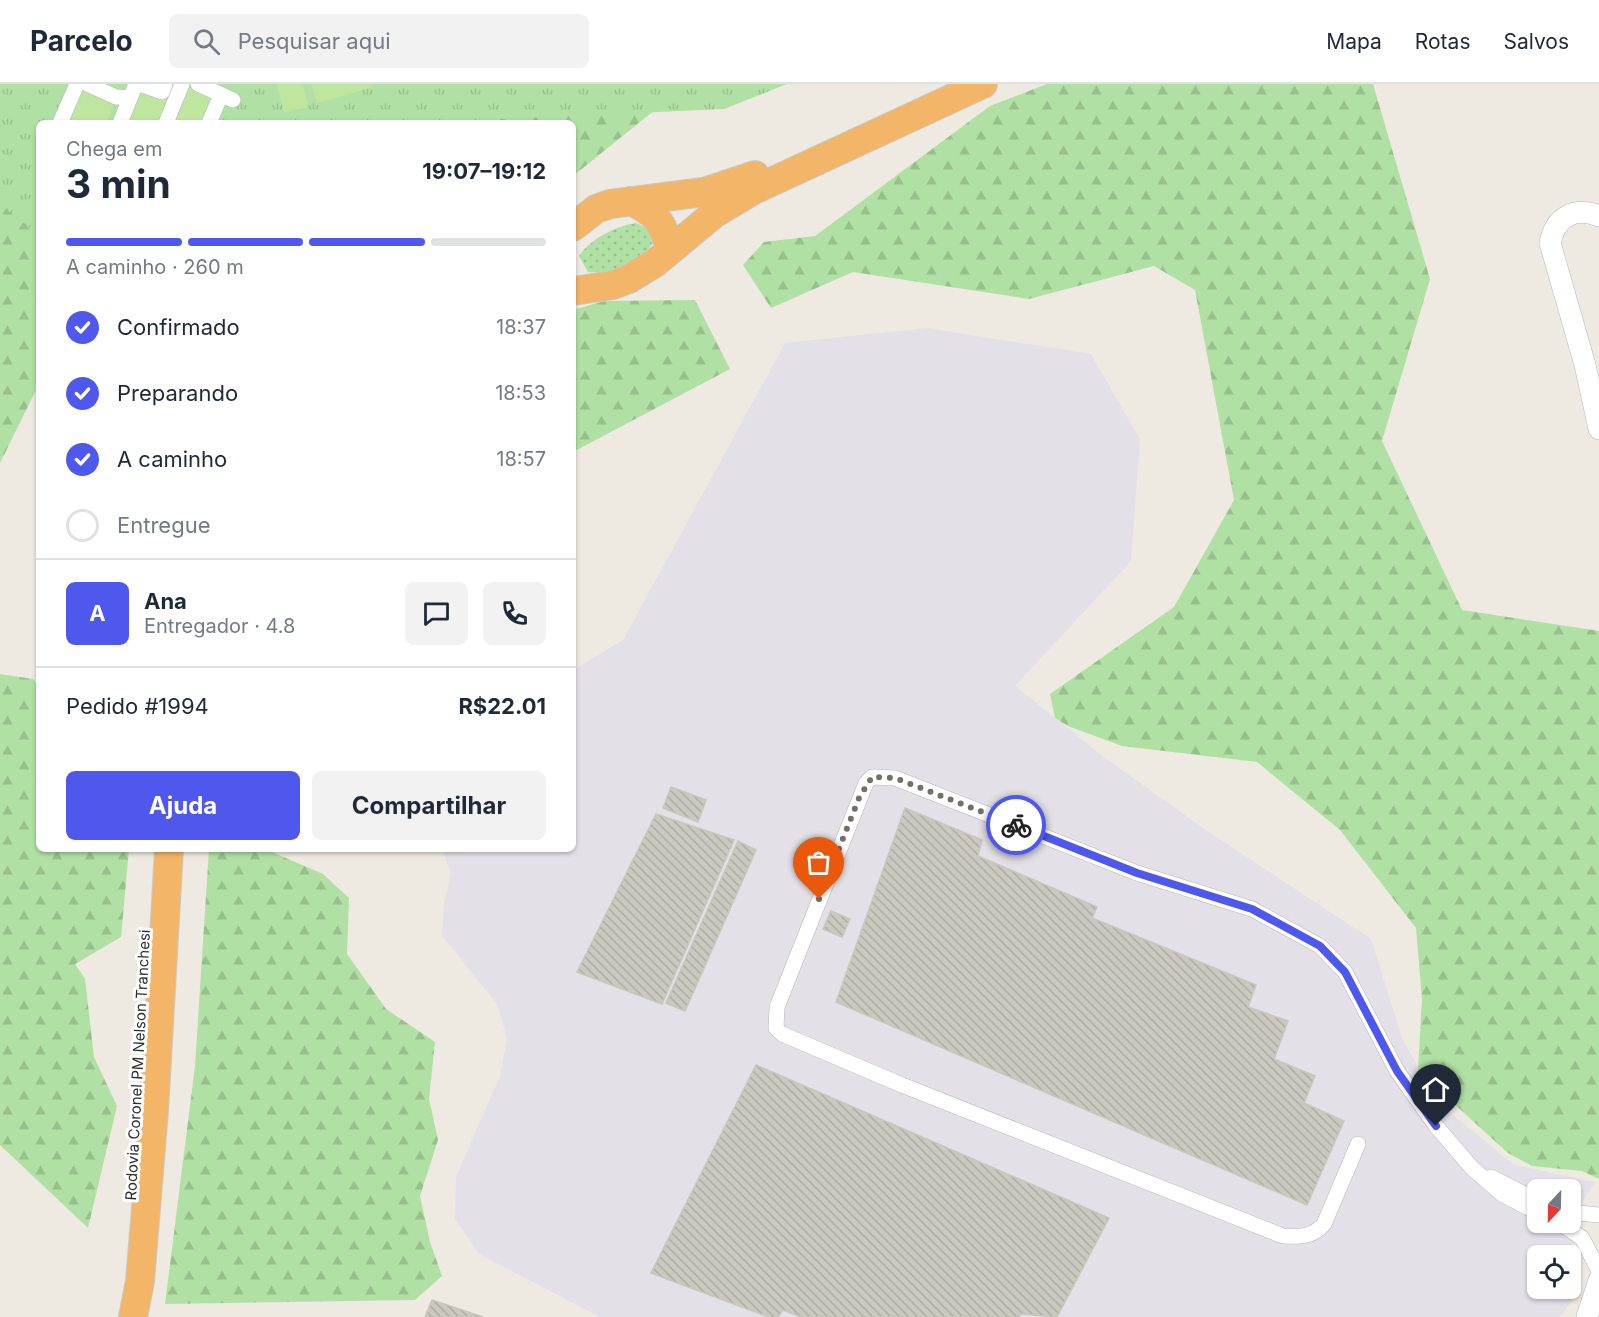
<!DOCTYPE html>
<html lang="pt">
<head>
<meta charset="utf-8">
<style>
  :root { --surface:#fff; --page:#f2f2f3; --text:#1f2937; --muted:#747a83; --line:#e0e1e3; --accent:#4f58ed }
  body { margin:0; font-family:Inter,sans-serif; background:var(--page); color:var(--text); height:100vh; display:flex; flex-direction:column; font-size:22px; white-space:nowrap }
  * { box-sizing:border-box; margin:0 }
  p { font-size:20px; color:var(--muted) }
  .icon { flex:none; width:33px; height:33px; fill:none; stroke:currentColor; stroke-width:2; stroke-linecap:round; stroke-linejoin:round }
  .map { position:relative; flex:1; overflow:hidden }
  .side { position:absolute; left:36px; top:36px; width:540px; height:732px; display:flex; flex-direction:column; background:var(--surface); border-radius:9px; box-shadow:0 2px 4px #0004 }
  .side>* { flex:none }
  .needle { width:39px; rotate:202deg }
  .tools { position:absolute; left:1527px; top:1095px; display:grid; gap:12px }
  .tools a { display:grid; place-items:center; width:54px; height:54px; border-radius:9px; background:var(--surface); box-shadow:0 2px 4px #0004; font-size:30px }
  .pin { position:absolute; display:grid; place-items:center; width:51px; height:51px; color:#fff; margin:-62px -26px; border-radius:50% 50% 50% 0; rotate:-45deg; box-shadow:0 0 6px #0007 }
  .pin .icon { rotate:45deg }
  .courier { position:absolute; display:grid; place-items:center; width:60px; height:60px; margin:-30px; border:4px solid #4f58ed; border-radius:50%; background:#fff; color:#222; box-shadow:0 2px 8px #0007 }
  .summary em { font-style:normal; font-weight:700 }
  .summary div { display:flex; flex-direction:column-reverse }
  .summary { display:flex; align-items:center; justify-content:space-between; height:102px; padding:0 30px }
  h1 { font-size:39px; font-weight:700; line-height:45px }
  .bar { display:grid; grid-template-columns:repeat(4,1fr); gap:9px 6px; align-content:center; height:72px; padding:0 30px }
  .bar i { height:8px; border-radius:4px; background:var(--line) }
  .bar .current { background:var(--accent) }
  .bar p { grid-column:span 4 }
  .line { display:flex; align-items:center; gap:15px; padding:0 30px; border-top:2px solid var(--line) }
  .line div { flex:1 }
  .round { display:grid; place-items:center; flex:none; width:63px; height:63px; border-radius:9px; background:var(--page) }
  ol { padding:0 30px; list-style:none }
  li { display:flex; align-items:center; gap:18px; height:66px }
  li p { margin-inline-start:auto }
  li .icon { padding:6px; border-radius:50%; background:var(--accent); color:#fff; stroke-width:4 }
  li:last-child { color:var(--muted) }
  li i { width:33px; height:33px; border:3px solid var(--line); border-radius:50% }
  .primary-button { display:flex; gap:12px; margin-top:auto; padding:12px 30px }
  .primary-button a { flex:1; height:69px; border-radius:9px; background:var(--accent); color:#fff; font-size:24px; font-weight:700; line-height:69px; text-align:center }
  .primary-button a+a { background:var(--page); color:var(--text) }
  header { display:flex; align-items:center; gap:36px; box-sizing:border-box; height:84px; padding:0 30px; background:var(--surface); border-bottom:2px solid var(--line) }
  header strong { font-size:28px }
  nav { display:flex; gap:33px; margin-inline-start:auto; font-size:21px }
  .search { width:420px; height:54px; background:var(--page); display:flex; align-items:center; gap:15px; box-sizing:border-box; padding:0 21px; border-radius:9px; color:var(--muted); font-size:22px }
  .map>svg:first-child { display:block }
  .industrial { fill:#e3e1e7; fill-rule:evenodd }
  .grass { fill:url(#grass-dots) }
  .forest { fill:url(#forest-firs) }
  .park { fill:url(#park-tufts) }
  .pitch { fill:#bfe69f }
  .building { fill:url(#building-back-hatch); stroke:#c9c6bb; stroke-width:1.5 }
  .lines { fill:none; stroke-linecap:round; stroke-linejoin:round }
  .street-casing { stroke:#b5b5c0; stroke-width:16 }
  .secondary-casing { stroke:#b5b5c0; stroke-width:22 }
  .highway-casing { stroke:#c9c9c9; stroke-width:30 }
  .street { stroke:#fff; stroke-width:15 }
  .secondary { stroke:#fff; stroke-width:21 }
  .highway { stroke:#f3b567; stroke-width:28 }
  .done { stroke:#71706d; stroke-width:6; stroke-dasharray:0 10.8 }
  .route { stroke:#4f58ed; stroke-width:8 }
  .labels { text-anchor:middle; stroke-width:6; stroke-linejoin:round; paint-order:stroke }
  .street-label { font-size:15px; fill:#2e2e2e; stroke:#fff }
</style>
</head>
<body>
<header>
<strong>Parcelo</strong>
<div class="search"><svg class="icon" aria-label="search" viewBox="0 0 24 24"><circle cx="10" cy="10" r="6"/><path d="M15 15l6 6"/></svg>Pesquisar aqui</div>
<nav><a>Mapa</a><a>Rotas</a><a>Salvos</a></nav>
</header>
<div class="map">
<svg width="1599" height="1233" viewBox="0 0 1599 1233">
  <defs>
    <pattern id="grass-dots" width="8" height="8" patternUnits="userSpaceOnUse" patternTransform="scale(1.5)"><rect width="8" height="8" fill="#b0e0a3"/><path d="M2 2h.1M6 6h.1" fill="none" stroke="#98c08d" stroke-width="1.8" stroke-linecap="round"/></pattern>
    <pattern id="forest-firs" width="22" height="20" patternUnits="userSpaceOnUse" patternTransform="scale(1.5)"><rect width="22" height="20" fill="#b0e0a3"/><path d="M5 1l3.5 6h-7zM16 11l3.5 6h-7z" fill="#98c08d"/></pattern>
    <pattern id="park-tufts" width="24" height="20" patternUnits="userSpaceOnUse" patternTransform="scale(1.5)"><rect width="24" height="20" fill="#b0e0a3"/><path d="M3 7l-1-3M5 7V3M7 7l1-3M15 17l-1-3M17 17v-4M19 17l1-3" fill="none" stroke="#98c08d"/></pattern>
    <pattern id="building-back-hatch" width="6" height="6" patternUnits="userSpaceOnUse" patternTransform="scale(1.5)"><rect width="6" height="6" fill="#cac8bf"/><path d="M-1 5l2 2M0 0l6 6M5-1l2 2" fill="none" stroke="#aeaca4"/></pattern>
  </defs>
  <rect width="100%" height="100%" fill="#eeeae1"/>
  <path class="industrial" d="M927,244L1091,270L1140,355L1131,477L1015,602L1104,673L1206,746L1371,855L1403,957L1442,1022L1514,1081L1595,1098L1572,1135L1578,1197L1572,1217L1560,1233H600L479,1170L455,1135L456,1093L500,992L507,954L497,920L442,852L444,820L451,790L442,765H573V586L623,556L785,259ZM1538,1106H1570V1138H1538ZM1538,1172H1570V1204H1538Z"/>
  <path class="grass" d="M636,139C647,143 650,149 652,160C638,181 612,190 588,188L579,172C590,155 616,142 636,139Z"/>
  <g class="forest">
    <polygon points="1047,0 1373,0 1430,195 1382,357 1462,526 1599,547 1599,1095 1582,1087 1532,1082 1508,1069 1418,987 1422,915 1416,844 1340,746 1257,678 1122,662 1068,642 1055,634 1050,610 1174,523 1234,416 1195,206 1154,182 1029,215 853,188 771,224 743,181 764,158 815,152 990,22"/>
    <polygon points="661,21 573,92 573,39 370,39"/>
    <polygon points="0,97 39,108 39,300 0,379"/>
    <polygon points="695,216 730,285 573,368 573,226 604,217"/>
    <polygon points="0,590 33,595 39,603 39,765 129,765 121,853 75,880 85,895 94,973 117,1022 88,1144 0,1061"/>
    <polygon points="209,765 265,765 323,790 349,814 347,870 386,925 435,958 429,1015 438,1056 420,1112 430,1158 442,1192 415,1216 165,1220 195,982"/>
  </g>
  <polygon class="park" points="0,0 787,0 724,25 417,39 39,39 39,143 31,145 0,120"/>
  <g class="pitch">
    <polygon points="277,0 303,0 308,23 284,28"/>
    <polygon points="311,0 372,0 373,3 317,19"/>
    <polygon points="80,2 115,18 106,39 65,39"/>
    <polygon points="187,2 214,14 204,39 171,39"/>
    <polygon points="141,5 169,18 160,39 127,39"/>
  </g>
  <g class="building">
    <polygon points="671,703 706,716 698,738 663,724"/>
    <polygon points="905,724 982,756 978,772 1097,823 1092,834 1256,901 1248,923 1288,937 1274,975 1315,992 1304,1019 1344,1037 1307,1121 836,918"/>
    <polygon points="656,730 734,756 662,920 577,888"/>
    <polygon points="738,757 756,766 685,927 666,919"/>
    <polygon points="831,827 850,835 842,853 823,845"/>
    <polygon points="756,981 1109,1134 1057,1233 1021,1230 1019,1233 801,1233 783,1226 778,1233 769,1233 651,1189"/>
    <polygon points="432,1216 483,1233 425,1233"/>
  </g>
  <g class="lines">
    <defs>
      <g id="street">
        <polyline points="87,0 116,13 129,14"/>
        <polyline points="140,0 162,8 165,0"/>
        <polyline points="198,0 233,16"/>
        <polyline points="60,39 77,0"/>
        <polyline points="120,39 136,0"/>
        <polyline points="166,39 182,0"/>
        <polyline points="209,39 221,11"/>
        <path d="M1358,1060L1324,1140C1313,1153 1300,1153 1283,1152L902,1001L782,950L776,944L777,923L866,699L872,693L895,694L1137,789L1252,825L1320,862L1345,888L1397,987L1436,1042L1472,1084L1502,1110L1538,1129"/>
        <polyline points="1491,1093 1538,1117"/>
        <polyline points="1570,1128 1599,1131"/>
        <polyline points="1558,1138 1582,1154 1599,1187"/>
      </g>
      <g id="secondary">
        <path d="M1599,132C1575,122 1555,133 1550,159L1585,281L1599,345"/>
        <polyline points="1587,1233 1599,1196"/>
      </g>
      <g id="highway">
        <path d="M631,117C655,128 665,140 669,166"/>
        <polyline points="573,143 596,125 610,120 704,108 755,91"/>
        <polyline points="573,207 613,201 629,195 655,179 714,130 754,106 983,0"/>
        <polyline points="133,1233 140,1197 154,1027 169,765"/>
      </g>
    </defs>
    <use href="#street" class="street-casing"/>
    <use href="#secondary" class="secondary-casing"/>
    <use href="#highway" class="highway-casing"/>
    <use href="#street" class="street"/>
    <use href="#secondary" class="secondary"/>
    <use href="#highway" class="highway"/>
  </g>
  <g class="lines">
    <polyline class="done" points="819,815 859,714 872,693 895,694 1016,741"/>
    <polyline class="route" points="1016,741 1137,789 1252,825 1320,862 1345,888 1397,987 1436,1042"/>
  </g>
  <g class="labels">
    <g class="street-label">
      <text transform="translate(138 981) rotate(-87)" y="5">Rodovia Coronel PM Nelson Tranchesi</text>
    </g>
  </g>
</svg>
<div class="tools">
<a><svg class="needle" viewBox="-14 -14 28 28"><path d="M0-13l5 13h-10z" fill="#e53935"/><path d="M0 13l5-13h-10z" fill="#747a83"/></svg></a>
<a><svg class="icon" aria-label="locate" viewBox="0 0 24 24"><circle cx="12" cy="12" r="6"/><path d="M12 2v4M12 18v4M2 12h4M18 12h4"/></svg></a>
</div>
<div class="pin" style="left:819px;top:815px;background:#ea580c"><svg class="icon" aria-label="bag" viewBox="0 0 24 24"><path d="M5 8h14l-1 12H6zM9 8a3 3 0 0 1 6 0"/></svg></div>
<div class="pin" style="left:1436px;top:1042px;background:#1f2937"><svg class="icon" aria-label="home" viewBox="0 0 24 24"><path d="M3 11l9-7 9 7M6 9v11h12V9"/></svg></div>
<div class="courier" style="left:1016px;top:741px"><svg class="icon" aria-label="bike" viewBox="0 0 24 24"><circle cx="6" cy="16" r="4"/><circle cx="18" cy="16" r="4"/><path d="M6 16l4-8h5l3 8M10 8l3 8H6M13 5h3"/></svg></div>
<section class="side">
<div class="summary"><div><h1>3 min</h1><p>Chega em</p></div><em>19:07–19:12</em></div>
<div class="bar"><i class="current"></i><i class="current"></i><i class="current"></i><i></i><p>A caminho · 260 m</p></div>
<ol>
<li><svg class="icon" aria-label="check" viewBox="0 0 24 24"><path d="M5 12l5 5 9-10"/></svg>Confirmado<p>18:37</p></li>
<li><svg class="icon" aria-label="check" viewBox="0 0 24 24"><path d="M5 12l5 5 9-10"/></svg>Preparando<p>18:53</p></li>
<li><svg class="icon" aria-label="check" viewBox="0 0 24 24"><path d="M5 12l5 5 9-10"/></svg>A caminho<p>18:57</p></li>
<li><i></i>Entregue</li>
</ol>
<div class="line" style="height:108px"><b class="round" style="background:var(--accent);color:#fff">A</b><div><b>Ana</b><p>Entregador · 4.8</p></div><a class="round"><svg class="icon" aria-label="chat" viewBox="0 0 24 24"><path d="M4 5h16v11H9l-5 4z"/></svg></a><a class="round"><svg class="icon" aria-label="phone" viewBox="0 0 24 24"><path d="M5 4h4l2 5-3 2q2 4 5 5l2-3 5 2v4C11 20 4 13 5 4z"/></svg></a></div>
<div class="line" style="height:78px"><div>Pedido #1994</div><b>R$22.01</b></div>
<div class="primary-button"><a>Ajuda</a><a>Compartilhar</a></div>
</section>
</div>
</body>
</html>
